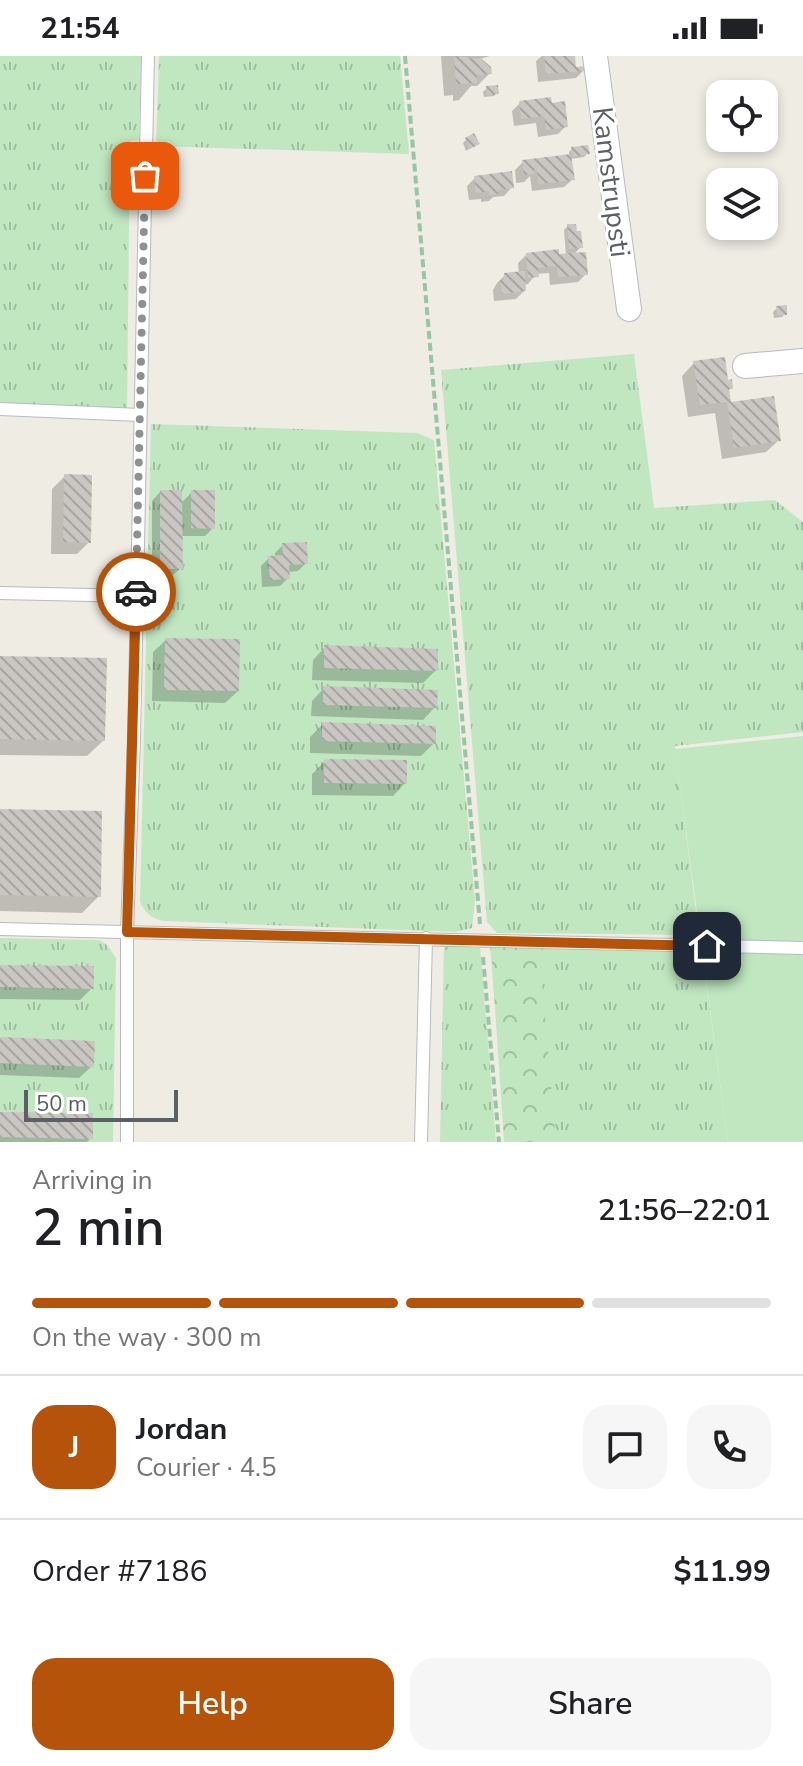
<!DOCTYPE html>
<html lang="en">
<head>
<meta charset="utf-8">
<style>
  :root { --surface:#fff; --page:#f6f6f6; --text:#202124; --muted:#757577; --line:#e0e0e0; --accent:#b45309 }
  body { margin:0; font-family:"Nunito Sans",sans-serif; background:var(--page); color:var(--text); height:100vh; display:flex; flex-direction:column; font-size:30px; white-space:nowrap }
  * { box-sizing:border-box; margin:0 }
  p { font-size:26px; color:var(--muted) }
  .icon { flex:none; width:44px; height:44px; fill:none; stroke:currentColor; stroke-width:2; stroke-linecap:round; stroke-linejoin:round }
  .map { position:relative; height:1086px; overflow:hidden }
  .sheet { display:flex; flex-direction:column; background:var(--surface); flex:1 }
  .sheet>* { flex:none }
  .buttons { position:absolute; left:706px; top:24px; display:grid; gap:16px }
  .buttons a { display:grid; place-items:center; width:72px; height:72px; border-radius:16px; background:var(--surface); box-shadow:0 4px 12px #0003; font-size:40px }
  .scale { position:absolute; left:24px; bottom:20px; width:154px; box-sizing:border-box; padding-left:8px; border:4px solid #5c6065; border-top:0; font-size:22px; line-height:28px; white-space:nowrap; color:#5c6065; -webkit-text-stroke:6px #fff; paint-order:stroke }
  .pin { position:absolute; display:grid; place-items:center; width:68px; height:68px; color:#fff; margin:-34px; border-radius:16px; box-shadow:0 4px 12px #0006 }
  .courier { position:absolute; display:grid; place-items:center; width:80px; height:80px; margin:-40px; border:6px solid #b45309; border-radius:50%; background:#fff; color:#222; box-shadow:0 2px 10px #0007 }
  .overview em { font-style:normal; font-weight:600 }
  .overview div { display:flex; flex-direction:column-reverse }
  .overview { display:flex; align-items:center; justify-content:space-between; height:136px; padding:0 32px }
  h1 { font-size:52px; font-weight:600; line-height:60px }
  .bar { display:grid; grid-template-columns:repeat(4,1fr); gap:12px 8px; align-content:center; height:96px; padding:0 32px }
  .bar i { height:10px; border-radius:6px; background:var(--line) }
  .bar .on { background:var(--accent) }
  .bar p { grid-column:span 4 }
  .line { display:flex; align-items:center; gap:20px; padding:0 32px; border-top:2px solid var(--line) }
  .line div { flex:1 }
  .round { display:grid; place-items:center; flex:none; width:84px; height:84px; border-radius:24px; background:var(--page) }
  .primary-button { display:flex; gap:16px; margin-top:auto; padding:16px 32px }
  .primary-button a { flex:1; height:92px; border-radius:24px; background:var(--accent); color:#fff; font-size:32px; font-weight:600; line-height:92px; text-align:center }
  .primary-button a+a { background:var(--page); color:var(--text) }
  .status { display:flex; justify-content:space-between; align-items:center; height:56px; padding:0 40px; background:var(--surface); direction:ltr }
  .status svg { height:22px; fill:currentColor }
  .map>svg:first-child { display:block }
  .grass { fill:url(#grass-tufts) }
  .forest { fill:url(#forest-crowns) }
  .park { fill:#c1e7c1 }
  .shadow { fill:#0003 }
  .building { fill:url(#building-back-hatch) }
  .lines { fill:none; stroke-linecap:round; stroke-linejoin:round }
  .lane-casing { stroke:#b7babf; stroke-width:14 }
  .street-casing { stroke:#b7babf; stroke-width:26 }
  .path { stroke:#98c6a4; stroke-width:4; stroke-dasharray:8 4; stroke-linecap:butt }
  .lane { stroke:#fff; stroke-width:12 }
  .street { stroke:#fff; stroke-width:24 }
  .done { stroke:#8f9191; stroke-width:8; stroke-dasharray:0 14.4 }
  .route { stroke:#b45309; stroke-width:10 }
  .labels { text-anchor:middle; stroke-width:6; stroke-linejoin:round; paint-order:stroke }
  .street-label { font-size:28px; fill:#5c6065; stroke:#fff }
</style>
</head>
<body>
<div class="status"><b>21:54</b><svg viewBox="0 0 49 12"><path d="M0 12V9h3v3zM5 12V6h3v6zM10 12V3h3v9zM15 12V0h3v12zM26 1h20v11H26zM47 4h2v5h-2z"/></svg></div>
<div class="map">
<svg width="803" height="1086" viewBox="0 0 803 1086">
  <defs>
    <pattern id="grass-tufts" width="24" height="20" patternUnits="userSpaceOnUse" patternTransform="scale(2)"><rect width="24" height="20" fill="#c1e7c1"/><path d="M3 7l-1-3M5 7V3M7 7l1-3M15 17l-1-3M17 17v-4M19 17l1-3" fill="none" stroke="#a0bfa0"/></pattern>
    <pattern id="forest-crowns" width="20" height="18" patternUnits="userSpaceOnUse" patternTransform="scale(2)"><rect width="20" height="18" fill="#c1e7c1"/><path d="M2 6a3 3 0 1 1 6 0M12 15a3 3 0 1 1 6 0" fill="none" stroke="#a0bfa0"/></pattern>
    <pattern id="building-back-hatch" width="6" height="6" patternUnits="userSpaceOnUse" patternTransform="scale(2)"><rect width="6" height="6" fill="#cac7c2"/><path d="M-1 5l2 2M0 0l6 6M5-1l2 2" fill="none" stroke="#a7a5a1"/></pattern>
  </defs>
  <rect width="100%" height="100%" fill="#efece4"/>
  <g class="grass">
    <polygon points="0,0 141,0 139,84 130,85 127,354 0,348"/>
    <polygon points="159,0 400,0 409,98 156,90"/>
    <polygon points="634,298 654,452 775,444 803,466 803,676 675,690 699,879 497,877 487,866 441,314"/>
    <path d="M151,368L417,377L434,384L475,845L472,872L455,876L164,865C152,863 145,857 140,846Z"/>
    <polygon points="0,882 99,884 106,888 116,902 113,1086 0,1086"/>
    <polygon points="444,888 480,890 496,1086 440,1086"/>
    <polygon points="490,889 702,896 728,1086 506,1086"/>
  </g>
  <polygon class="forest" points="491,890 539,892 556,1086 504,1086"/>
  <polygon class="park" points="803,680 803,1086 728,1086 675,693"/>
  <g class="shadow">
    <polygon points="441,0 490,0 480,3 490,17 477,30 471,30 459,44 453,45 453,39 444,40"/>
    <polygon points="542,0 573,0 574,13 584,14 576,22 538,26 536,5"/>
    <polygon points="487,32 497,37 494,40 484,41 483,36"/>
    <polygon points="520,47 550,49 566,70 558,78 538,81 536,67 514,70 512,55"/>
    <polygon points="466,84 477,88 466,95 463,87"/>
    <polygon points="572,93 587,98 584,101 570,103 573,123 564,131 532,135 530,120 524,126 516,127 515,114 523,106 569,101 569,96"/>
    <polygon points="475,122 512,131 504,140 493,141 489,145 481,146 481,143 469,144 467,130"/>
    <polygon points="568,170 581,191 573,199 586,218 578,226 550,229 549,217 536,218 528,228 524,229 524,235 516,243 494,245 493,234 497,227 505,219 519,218 518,207 527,198 566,199 564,174"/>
    <polygon points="777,252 785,258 782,261 774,262 773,256"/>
    <polygon points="694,307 731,332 727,336 729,348 779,384 766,396 722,403 715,357 688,361 682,320"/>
    <polygon points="65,420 89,486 77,498 51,498 52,433"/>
    <polygon points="160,436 180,448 192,436 213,472 205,480 180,480 181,512 172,520 152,520 152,445"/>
    <polygon points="283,489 306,507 298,515 288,516 288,522 280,530 262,531 261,510 269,502 275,502 275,497"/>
    <polygon points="166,584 238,635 225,647 152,645 153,596"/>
    <polygon points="325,591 436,614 423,627 312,624 313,604"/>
    <polygon points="0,602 104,684 87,700 0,699"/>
    <polygon points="324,632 435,651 423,664 311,660 312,645"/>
    <polygon points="323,668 434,687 421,700 310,697 310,681"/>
    <polygon points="325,705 405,727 393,740 312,739 312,718"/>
    <polygon points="0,755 99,840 82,857 0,855"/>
    <polygon points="0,911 92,932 80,944 0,943"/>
    <polygon points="0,983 92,1010 79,1022 0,1019"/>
    <polygon points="0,1058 91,1082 87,1086 0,1086"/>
  </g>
  <g class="building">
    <polygon points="454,0 482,3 491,11 492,18 477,19 477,27 456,28"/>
    <polygon points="544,0 575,0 576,11 586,10 586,15 546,18"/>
    <polygon points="498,29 499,38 487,39 486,30"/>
    <polygon points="551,41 552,47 565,45 568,71 546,74 544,60 521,63 519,45"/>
    <polygon points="474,77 480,88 470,93 465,82"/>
    <polygon points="588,89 590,98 573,101 571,91"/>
    <polygon points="571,98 575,124 539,128 537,114 534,114 534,118 524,119 522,104"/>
    <polygon points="512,115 514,132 498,134 499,138 489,139 489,135 476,137 474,120"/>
    <polygon points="567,168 576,168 577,175 581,175 583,192 569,193"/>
    <polygon points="559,193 559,198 586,196 588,219 558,221 557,210 538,212 539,221 528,222 526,197"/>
    <polygon points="525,215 526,235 502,238 500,224 504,224 504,217"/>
    <polygon points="787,249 787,259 777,259 776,250"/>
    <polygon points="725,301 728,324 732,323 733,333 729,333 731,346 774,340 781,385 734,392 727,346 700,349 693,305"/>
    <polygon points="64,418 92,419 91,487 63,486"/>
    <polygon points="160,434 182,434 183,513 160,513"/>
    <polygon points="191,434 215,434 215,473 191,472"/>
    <polygon points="307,486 308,508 289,509 290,523 270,524 268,500 283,499 282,487"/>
    <polygon points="165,582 240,583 239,635 164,634"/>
    <polygon points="324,589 438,593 438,615 324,612"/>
    <polygon points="0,600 107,602 105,685 0,683"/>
    <polygon points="323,630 438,634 437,652 323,649"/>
    <polygon points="322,666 436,670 436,688 322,685"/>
    <polygon points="324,703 407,704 407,728 324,727"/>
    <polygon points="0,753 102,755 101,841 0,839"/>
    <polygon points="0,909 94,910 94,933 0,931"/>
    <polygon points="0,981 95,985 94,1011 0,1007"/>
    <polygon points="0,1056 93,1057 93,1083 0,1081"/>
  </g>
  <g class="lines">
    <defs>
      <g id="lane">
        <polyline points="0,353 140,359"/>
        <polyline points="0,537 136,540"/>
        <path d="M0,873C268,879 535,887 803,892"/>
        <polyline points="127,1086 127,876 134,684 148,0"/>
        <polyline points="421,1086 426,882"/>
      </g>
      <g id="street">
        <polyline points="595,0 629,253"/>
        <polyline points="745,310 803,305"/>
      </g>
    </defs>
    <use href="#lane" class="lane-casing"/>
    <use href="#street" class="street-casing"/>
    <g class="path">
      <polyline points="405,0 480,868"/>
      <polyline points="483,901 499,1086"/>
    </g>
    <use href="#lane" class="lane"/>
    <use href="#street" class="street"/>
  </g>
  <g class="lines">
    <polyline class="done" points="136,536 145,120"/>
    <polyline class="route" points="136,536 127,876 707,890"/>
  </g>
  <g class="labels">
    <g class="street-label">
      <text transform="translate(612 126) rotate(83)" y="10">Kamstrupsti</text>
    </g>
  </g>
</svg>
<div class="buttons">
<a><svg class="icon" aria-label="locate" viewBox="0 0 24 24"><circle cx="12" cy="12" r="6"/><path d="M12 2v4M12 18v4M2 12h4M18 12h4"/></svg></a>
<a><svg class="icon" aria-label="layers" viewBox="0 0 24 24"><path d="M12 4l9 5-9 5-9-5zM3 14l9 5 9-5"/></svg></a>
</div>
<div class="scale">50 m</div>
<div class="pin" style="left:145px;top:120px;background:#ea580c"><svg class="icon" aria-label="bag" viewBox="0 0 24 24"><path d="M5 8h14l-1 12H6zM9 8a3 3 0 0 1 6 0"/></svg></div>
<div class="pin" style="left:707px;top:890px;background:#1f2937"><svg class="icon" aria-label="home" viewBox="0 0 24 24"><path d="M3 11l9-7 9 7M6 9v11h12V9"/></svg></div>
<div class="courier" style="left:136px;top:536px"><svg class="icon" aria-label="car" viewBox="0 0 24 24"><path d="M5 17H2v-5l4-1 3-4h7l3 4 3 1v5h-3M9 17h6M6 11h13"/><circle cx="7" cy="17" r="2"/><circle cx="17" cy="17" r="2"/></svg></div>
</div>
<section class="sheet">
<div class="overview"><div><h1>2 min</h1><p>Arriving in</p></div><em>21:56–22:01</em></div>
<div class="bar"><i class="on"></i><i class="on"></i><i class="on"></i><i></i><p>On the way · 300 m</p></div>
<div class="line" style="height:144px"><b class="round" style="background:var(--accent);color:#fff">J</b><div><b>Jordan</b><p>Courier · 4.5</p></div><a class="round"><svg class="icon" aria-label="chat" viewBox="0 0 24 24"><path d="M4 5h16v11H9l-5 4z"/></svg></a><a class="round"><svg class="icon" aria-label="phone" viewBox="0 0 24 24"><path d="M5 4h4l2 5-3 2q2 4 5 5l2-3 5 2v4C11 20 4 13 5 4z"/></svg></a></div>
<div class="line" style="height:104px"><div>Order #7186</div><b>$11.99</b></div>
<div class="primary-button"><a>Help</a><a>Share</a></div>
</section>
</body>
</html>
